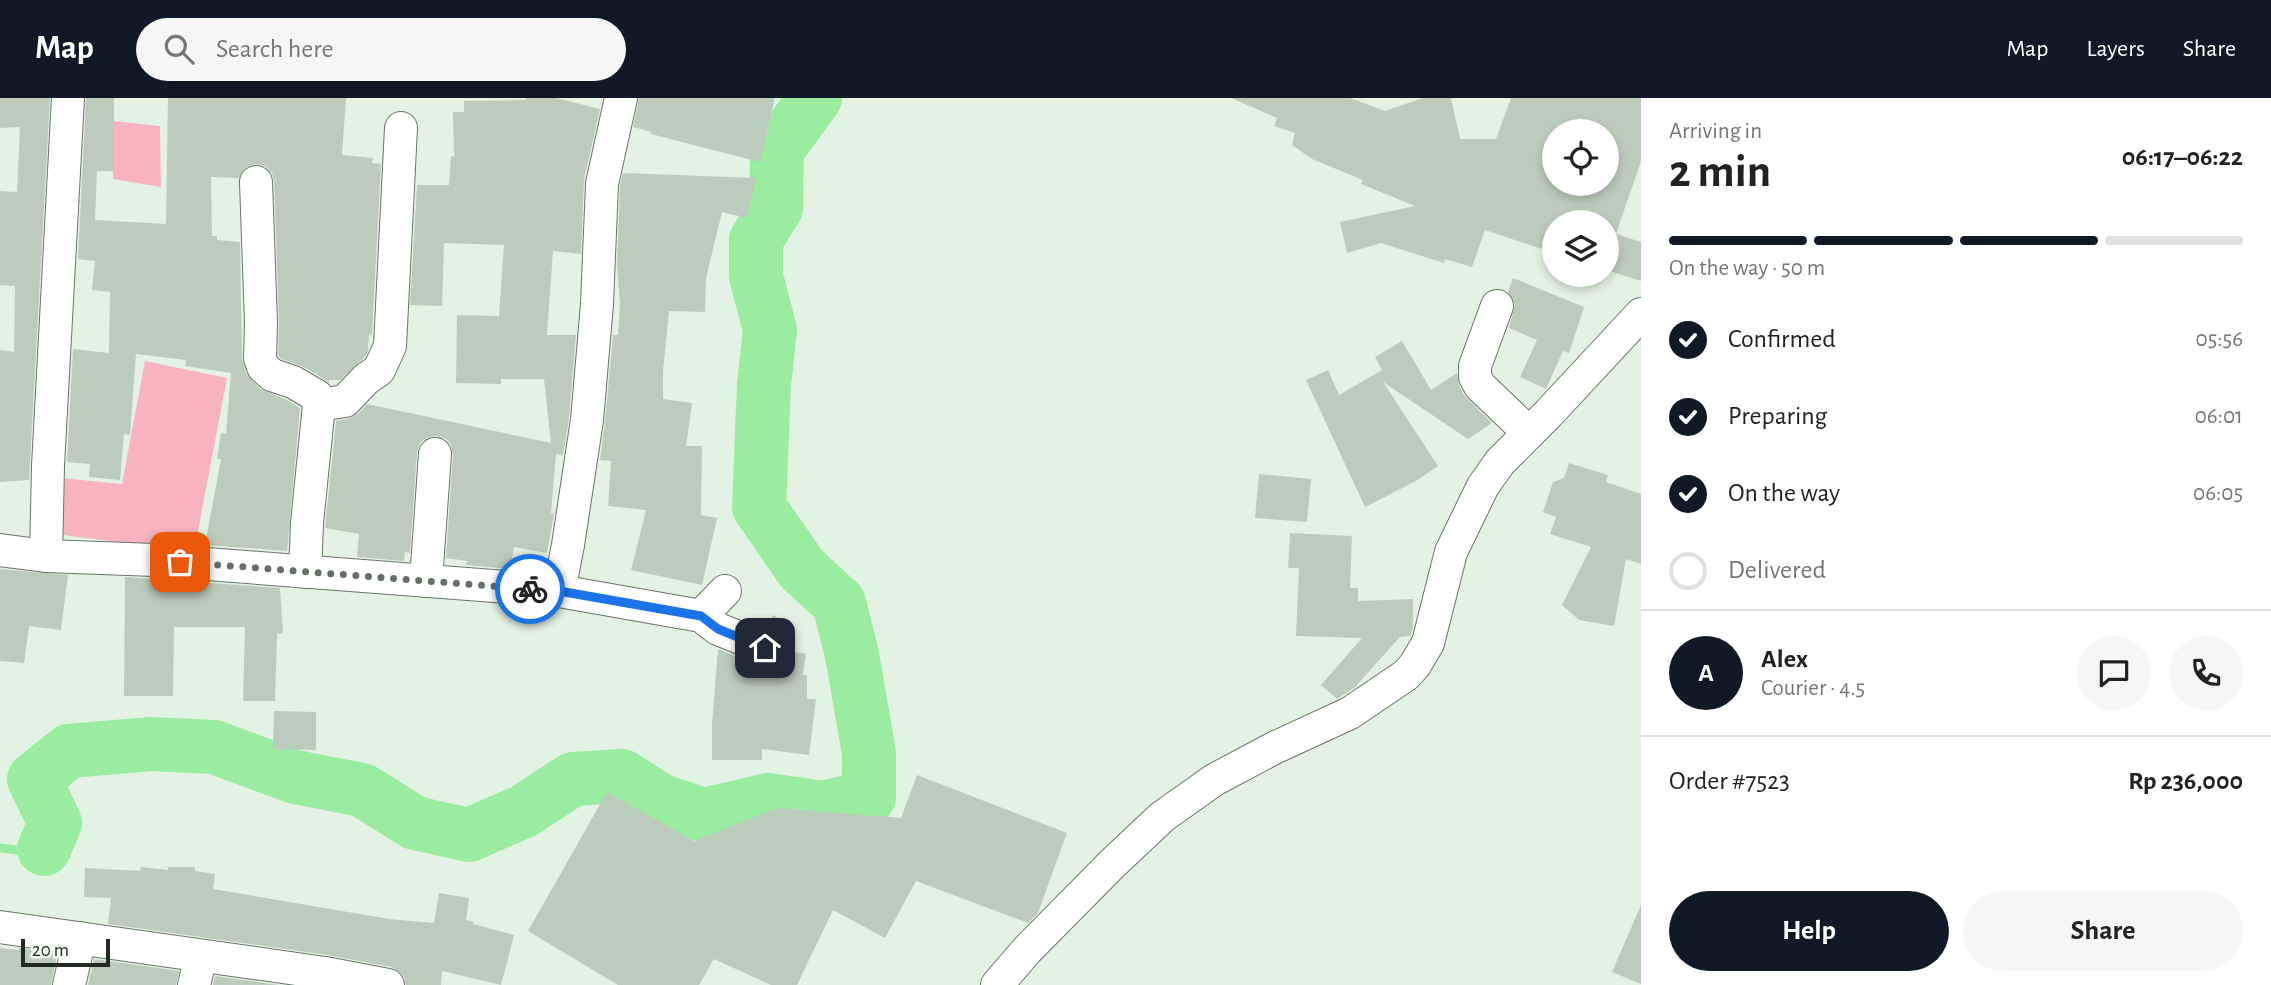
<!DOCTYPE html>
<html lang="en">
<head>
<meta charset="utf-8">
<style>
  :root { --surface:#fff; --page:#f6f6f6; --text:#222; --muted:#767676; --line:#e0e0e0; --accent:#111827 }
  body { margin:0; font-family:"Alegreya Sans",sans-serif; background:var(--page); color:var(--text); height:100vh; display:flex; flex-direction:column; font-size:26px; white-space:nowrap }
  * { box-sizing:border-box; margin:0 }
  p { font-size:23px; color:var(--muted) }
  .icon { flex:none; width:38px; height:38px; fill:none; stroke:currentColor; stroke-width:2; stroke-linecap:round; stroke-linejoin:round }
  .map { position:relative; flex:1; overflow:hidden }
  .details { display:flex; flex-direction:column; background:var(--surface); width:630px }
  .details>* { flex:none }
  .controls { position:absolute; left:1542px; top:21px; display:grid; gap:14px }
  .controls a { display:grid; place-items:center; width:77px; height:77px; border-radius:50%; background:var(--surface); box-shadow:0 4px 10px #0003; font-size:35px }
  .scale { position:absolute; left:21px; bottom:18px; width:89px; box-sizing:border-box; padding-left:7px; border:4px solid #232a24; border-top:0; font-size:19px; line-height:24px; white-space:nowrap; color:#232a24; -webkit-text-stroke:5px #f4fef5; paint-order:stroke }
  .pin { position:absolute; display:grid; place-items:center; width:60px; height:60px; color:#fff; margin:-30px; border-radius:14px; box-shadow:0 4px 10px #0006 }
  .courier { position:absolute; display:grid; place-items:center; width:70px; height:70px; margin:-35px; border:5px solid #1a73e8; border-radius:50%; background:#fff; color:#222; box-shadow:0 2px 9px #0007 }
  .headline em { font-style:normal; font-weight:600 }
  .headline div { display:flex; flex-direction:column-reverse }
  .headline { display:flex; align-items:center; justify-content:space-between; height:119px; padding:0 28px }
  h1 { font-size:46px; font-weight:600; line-height:52px }
  .bar { display:grid; grid-template-columns:repeat(4,1fr); gap:10px 7px; align-content:center; height:84px; padding:0 28px }
  .bar i { height:9px; border-radius:5px; background:var(--line) }
  .bar .selected { background:var(--accent) }
  .bar p { grid-column:span 4 }
  .line { display:flex; align-items:center; gap:18px; padding:0 28px; border-top:2px solid var(--line) }
  .line div { flex:1 }
  .round { display:grid; place-items:center; flex:none; width:74px; height:74px; border-radius:37px; background:var(--page) }
  ol { padding:0 28px; list-style:none }
  li { display:flex; align-items:center; gap:21px; height:77px }
  li p { margin-inline-start:auto }
  li .icon { padding:7px; border-radius:50%; background:var(--accent); color:#fff; stroke-width:4 }
  li:last-child { color:var(--muted) }
  li i { width:38px; height:38px; border:4px solid var(--line); border-radius:50% }
  .cta { display:flex; gap:14px; margin-top:auto; padding:14px 28px }
  .cta a { flex:1; height:80px; border-radius:42px; background:var(--accent); color:#fff; font-size:28px; font-weight:600; line-height:80px; text-align:center }
  .cta a+a { background:var(--page); color:var(--text) }
  header { display:flex; align-items:center; gap:42px; box-sizing:border-box; height:98px; padding:0 35px; background:var(--accent); color:#fff }
  header strong { font-size:33px }
  nav { display:flex; gap:38px; margin-inline-start:auto; font-size:24px }
  .search { width:490px; height:63px; background:var(--page); display:flex; align-items:center; gap:18px; box-sizing:border-box; padding:0 24px; border-radius:38px; color:var(--muted); font-size:26px }
  main { display:flex; flex:1; min-height:0 }
  .map>svg:first-child { display:block }
  .green { fill:#f9b3bd }
  .lines { fill:none; stroke-linecap:round; stroke-linejoin:round }
  .stream { stroke:#9aeca1; stroke-width:9 }
  .river { stroke:#9aeca1; stroke-width:54 }
  .building { fill:#bcccbc; fill-rule:evenodd }
  .street-casing { stroke:#677668; stroke-width:34 }
  .street { stroke:#fff; stroke-width:32 }
  .done { stroke:#667067; stroke-width:7; stroke-dasharray:0 12.6 }
  .route { stroke:#1a73e8; stroke-width:9 }
</style>
</head>
<body>
<header>
<strong>Map</strong>
<div class="search"><svg class="icon" aria-label="search" viewBox="0 0 24 24"><circle cx="10" cy="10" r="6"/><path d="M15 15l6 6"/></svg>Search here</div>
<nav><a>Map</a><a>Layers</a><a>Share</a></nav>
</header>
<main>
<div class="map">
<svg width="1641" height="887" viewBox="0 0 1641 887">
  <rect width="100%" height="100%" fill="#e3f3e3"/>
  <g class="green">
    <polygon points="114,23 160,28 161,89 113,81"/>
    <polygon points="145,263 227,280 194,454 56,436 50,379 122,386"/>
  </g>
  <g class="lines">
    <polyline class="stream" points="0,750 26,753 44,751"/>
    <polyline class="river" points="44,751 55,725 34,681 69,653 151,646 214,649 295,679 362,692 415,725 469,737 524,713 573,681 622,678 661,703 704,717 768,702 823,710 869,699 869,655 852,557 839,505 802,471 759,409 764,286 770,232 756,178 756,142 776,110 777,52 815,0"/>
  </g>
  <g class="building">
    <polygon points="0,0 50,0 29,382 0,384 0,252 14,254 15,188 0,187 0,93 17,94 20,29 0,30"/>
    <polygon points="86,0 114,0 114,73 97,73 95,122 166,126 168,0 346,0 342,57 373,60 372,65 381,66 372,237 369,236 368,253 364,260 340,282 329,282 329,284 302,268 281,261 278,257 279,224 274,83 272,75 265,68 255,66 246,69 239,80 211,79 212,138 217,138 217,142 240,144 242,260 246,275 260,291 285,301 300,310 287,453 205,447 221,361 217,361 221,335 226,336 231,275 185,268 186,262 136,256 130,337 124,336 120,382 89,379 90,366 67,364 73,251 109,255 110,194 92,192 95,163 78,161"/>
    <polygon points="526,0 556,0 600,11 584,82 581,156 553,153 547,237 576,237 569,320 563,357 556,356 551,415 554,416 547,455 514,449 510,471 466,467 467,463 446,460 453,357 451,347 446,341 436,338 426,340 420,345 417,354 410,455 405,454 404,463 357,459 359,436 325,430 336,323 348,321 358,316 367,306 551,345 544,281 501,281 501,286 456,285 457,217 499,218 504,147 444,145 442,208 410,207 417,87 449,87 451,58 454,59 453,14 464,14 464,3 526,2"/>
    <polygon points="639,0 775,0 760,64 651,36 652,34 633,29"/>
    <path d="M1231,0H1350L1385,13L1423,0H1451L1460,41H1496L1511,0H1641V63L1616,136L1641,144V183L1606,172V124H1554V155L1485,132L1472,169L1445,161L1444,165L1381,145L1347,155L1340,124L1415,108L1361,86L1363,82L1312,61L1292,47L1295,35L1274,28L1277,20ZM1554,33H1606V86H1554Z"/>
    <polygon points="623,75 756,80 747,120 722,114 706,180 705,214 669,213 663,274 663,301 692,305 686,348 702,348 701,417 717,420 702,487 631,472 646,412 608,408 611,363 600,362 605,324 613,237 618,237 620,206 617,167 620,88"/>
    <polygon points="1513,180 1584,209 1569,255 1563,253 1546,291 1520,279 1537,242 1509,230 1515,206 1508,194"/>
    <polygon points="1402,243 1431,292 1457,275 1459,287 1464,297 1492,325 1468,341 1383,284 1438,368 1416,383 1365,409 1306,282 1328,272 1339,297 1382,272 1375,259"/>
    <polygon points="1569,365 1608,377 1606,384 1641,396 1641,466 1626,461 1614,528 1579,522 1562,507 1591,449 1550,436 1556,419 1543,414 1553,384 1564,380"/>
    <polygon points="1259,376 1311,381 1307,424 1255,420"/>
    <polygon points="1290,435 1352,438 1350,490 1358,490 1358,503 1413,501 1413,528 1411,538 1400,539 1355,589 1337,601 1321,587 1362,540 1296,538 1299,470 1288,470"/>
    <polygon points="0,471 68,477 61,532 29,528 24,565 0,563"/>
    <polygon points="125,479 280,490 283,535 277,536 275,603 243,603 245,529 174,529 173,598 124,598"/>
    <polygon points="774,517 790,532 781,542 772,533 762,529"/>
    <polygon points="718,551 758,567 767,568 777,564 783,552 806,556 803,577 807,577 807,601 816,601 809,657 762,651 762,662 712,662 712,626"/>
    <polygon points="274,613 316,614 316,652 273,651"/>
    <polygon points="917,677 1067,735 1038,815 1028,825 916,783 885,840 833,812 797,887 771,887 714,861 699,887 618,887 528,833 607,694 694,743 777,710 901,720"/>
    <polygon points="141,769 168,772 168,769 195,769 195,773 215,776 213,791 389,821 434,825 439,795 469,800 466,822 474,824 473,826 514,837 501,887 442,873 441,887 406,887 405,880 400,874 391,869 328,857 108,826 111,800 84,799 85,770 140,773"/>
    <polygon points="1641,807 1641,886 1612,874"/>
    <polygon points="0,850 19,852 19,850 57,856 51,887 0,887"/>
    <polygon points="94,861 179,873 176,887 88,887"/>
    <polygon points="215,878 279,887 213,887"/>
  </g>
  <g class="lines">
    <defs>
      <g id="street">
        <polyline points="256,84 261,225 260,260 263,269 272,277 293,284 317,298 319,307 307,425 305,474"/>
        <polyline points="1497,208 1475,268 1475,279 1480,288 1529,335"/>
        <polyline points="319,307 345,303 366,281 379,272 390,248 401,30"/>
        <polyline points="0,452 46,458 155,462 559,493 568,447 587,322 597,206 602,86 621,0"/>
        <polyline points="46,458 48,368 68,0"/>
        <polyline points="426,483 435,356"/>
        <polyline points="559,493 701,518 718,531 765,550"/>
        <polyline points="701,518 725,493"/>
        <polyline points="0,829 325,875 388,887"/>
        <polyline points="69,887 80,840"/>
        <polyline points="194,887 201,858"/>
        <polyline points="997,887 1027,852 1112,766 1162,719 1214,682 1274,650 1350,615 1406,577 1415,567 1428,545 1451,454 1483,388 1500,364 1549,315 1641,216"/>
      </g>
    </defs>
    <use href="#street" class="street-casing"/>
    <use href="#street" class="street"/>
  </g>
  <g class="lines">
    <polyline class="done" points="180,464 530,491"/>
    <polyline class="route" points="530,491 559,493 701,518 718,531 765,550"/>
  </g>
</svg>
<div class="controls">
<a><svg class="icon" aria-label="locate" viewBox="0 0 24 24"><circle cx="12" cy="12" r="6"/><path d="M12 2v4M12 18v4M2 12h4M18 12h4"/></svg></a>
<a><svg class="icon" aria-label="layers" viewBox="0 0 24 24"><path d="M12 4l9 5-9 5-9-5zM3 14l9 5 9-5"/></svg></a>
</div>
<div class="scale">20 m</div>
<div class="pin" style="left:180px;top:464px;background:#ea580c"><svg class="icon" aria-label="bag" viewBox="0 0 24 24"><path d="M5 8h14l-1 12H6zM9 8a3 3 0 0 1 6 0"/></svg></div>
<div class="pin" style="left:765px;top:550px;background:#1f2937"><svg class="icon" aria-label="home" viewBox="0 0 24 24"><path d="M3 11l9-7 9 7M6 9v11h12V9"/></svg></div>
<div class="courier" style="left:530px;top:491px"><svg class="icon" aria-label="bike" viewBox="0 0 24 24"><circle cx="6" cy="16" r="4"/><circle cx="18" cy="16" r="4"/><path d="M6 16l4-8h5l3 8M10 8l3 8H6M13 5h3"/></svg></div>
</div>
<section class="details">
<div class="headline"><div><h1>2 min</h1><p>Arriving in</p></div><em>06:17–06:22</em></div>
<div class="bar"><i class="selected"></i><i class="selected"></i><i class="selected"></i><i></i><p>On the way · 50 m</p></div>
<ol>
<li><svg class="icon" aria-label="check" viewBox="0 0 24 24"><path d="M5 12l5 5 9-10"/></svg>Confirmed<p>05:56</p></li>
<li><svg class="icon" aria-label="check" viewBox="0 0 24 24"><path d="M5 12l5 5 9-10"/></svg>Preparing<p>06:01</p></li>
<li><svg class="icon" aria-label="check" viewBox="0 0 24 24"><path d="M5 12l5 5 9-10"/></svg>On the way<p>06:05</p></li>
<li><i></i>Delivered</li>
</ol>
<div class="line" style="height:126px"><b class="round" style="background:var(--accent);color:#fff">A</b><div><b>Alex</b><p>Courier · 4.5</p></div><a class="round"><svg class="icon" aria-label="chat" viewBox="0 0 24 24"><path d="M4 5h16v11H9l-5 4z"/></svg></a><a class="round"><svg class="icon" aria-label="phone" viewBox="0 0 24 24"><path d="M5 4h4l2 5-3 2q2 4 5 5l2-3 5 2v4C11 20 4 13 5 4z"/></svg></a></div>
<div class="line" style="height:91px"><div>Order #7523</div><b>Rp 236,000</b></div>
<div class="cta"><a>Help</a><a>Share</a></div>
</section>
</main>
</body>
</html>
